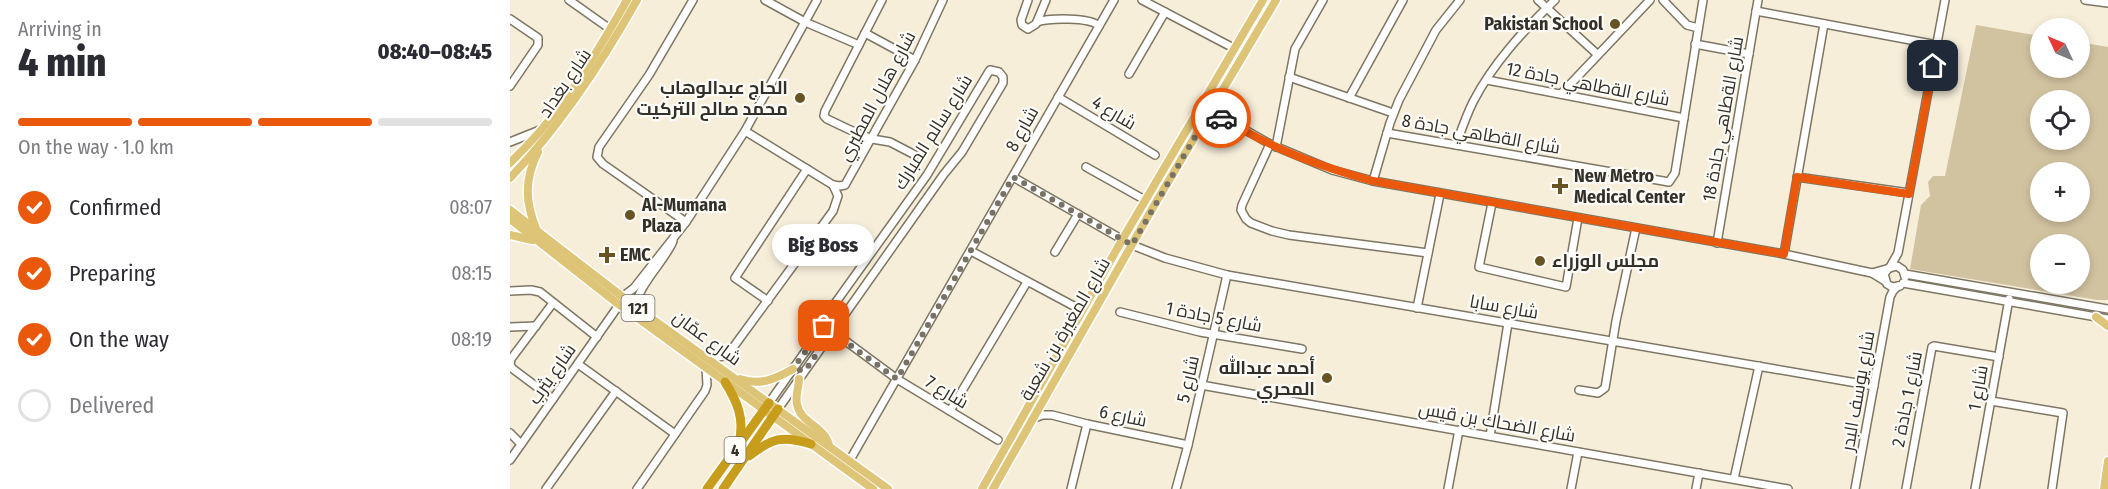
<!DOCTYPE html>
<html lang="en">
<head>
<meta charset="utf-8">
<style>
  :root { --surface:#fff; --page:#f2f2f3; --text:#2b2b33; --muted:#7c7c81; --line:#e1e1e2; --accent:#ea580c }
  body { margin:0; font-family:"Fira Sans Condensed",Cairo,sans-serif; background:var(--page); color:var(--text); height:100vh; display:flex; flex-direction:column; font-size:22px; white-space:nowrap }
  * { box-sizing:border-box; margin:0 }
  p { font-size:20px; color:var(--muted) }
  .icon { flex:none; width:33px; height:33px; fill:none; stroke:currentColor; stroke-width:2; stroke-linecap:round; stroke-linejoin:round }
  .map { position:relative; flex:1; overflow:hidden }
  .side { display:flex; flex-direction:column; background:var(--surface); width:510px }
  .side>* { flex:none }
  .needle { width:39px; rotate:314deg }
  .buttons { position:absolute; left:1520px; top:18px; display:grid; gap:12px }
  .buttons a { display:grid; place-items:center; width:60px; height:60px; border-radius:50%; background:var(--surface); box-shadow:0 3px 9px #0003; font-size:30px }
  .pin { position:absolute; display:grid; place-items:center; width:51px; height:51px; color:#fff; margin:-26px; border-radius:12px; box-shadow:0 3px 9px #0006 }
  .courier { position:absolute; display:grid; place-items:center; width:60px; height:60px; margin:-30px; border:4px solid #ea580c; border-radius:50%; background:#fff; color:#222; box-shadow:0 2px 8px #0007 }
  .bubble { position:absolute; height:42px; border-radius:21px; background:var(--surface); box-shadow:0 3px 9px #0003; font-size:20px; font-weight:800; line-height:42px; text-align:center }
  .head em { font-style:normal; font-weight:800 }
  .head div { display:flex; flex-direction:column-reverse }
  .head { display:flex; align-items:center; justify-content:space-between; height:102px; padding:0 18px }
  h1 { font-size:39px; font-weight:800; line-height:45px }
  .bar { display:grid; grid-template-columns:repeat(4,1fr); gap:9px 6px; align-content:center; height:72px; padding:0 18px }
  .bar i { height:8px; border-radius:4px; background:var(--line) }
  .bar .on { background:var(--accent) }
  .bar p { grid-column:span 4 }
  ol { padding:0 18px; list-style:none }
  li { display:flex; align-items:center; gap:18px; height:66px }
  li p { margin-inline-start:auto }
  li .icon { padding:6px; border-radius:50%; background:var(--accent); color:#fff; stroke-width:4 }
  li:last-child { color:var(--muted) }
  li i { width:33px; height:33px; border:3px solid var(--line); border-radius:50% }
  main { display:flex; flex:1; min-height:0 }
  .map>svg:first-child { display:block }
  .green { fill:#d2c3a0; fill-rule:evenodd }
  .lines { fill:none; stroke-linecap:round; stroke-linejoin:round }
  .minor-casing { stroke:#7d7663; stroke-width:10 }
  .major-casing { stroke:#fff; stroke-width:11 }
  .highway-casing { stroke:#fff; stroke-width:12 }
  .minor { stroke:#fff; stroke-width:7 }
  .major { stroke:#dec476; stroke-width:8 }
  .highway { stroke:#c89d1b; stroke-width:9 }
  .done { stroke:#787266; stroke-width:6; stroke-dasharray:0 10.8 }
  .route { stroke:#ea580c; stroke-width:8 }
  .poi-dot { fill:#685423; stroke:#fefcf8; stroke-width:2 }
  .labels { text-anchor:middle; stroke-width:4.5; stroke-linejoin:round; paint-order:stroke }
  .shield { fill:#fefcf8; stroke:#706d66; stroke-width:1.5 }
  .shield-label { font-size:16px; font-weight:bold; fill:#333028 }
  .poi-label { font-size:18px; font-weight:bold; fill:#333028; stroke:#fefcf8; text-anchor:start }
  .street-label { font-size:18px; fill:#333028; stroke:#fefcf8 }
</style>
</head>
<body>
<main>
<section class="side">
<div class="head"><div><h1>4 min</h1><p>Arriving in</p></div><em>08:40–08:45</em></div>
<div class="bar"><i class="on"></i><i class="on"></i><i class="on"></i><i></i><p>On the way · 1.0 km</p></div>
<ol>
<li><svg class="icon" aria-label="check" viewBox="0 0 24 24"><path d="M5 12l5 5 9-10"/></svg>Confirmed<p>08:07</p></li>
<li><svg class="icon" aria-label="check" viewBox="0 0 24 24"><path d="M5 12l5 5 9-10"/></svg>Preparing<p>08:15</p></li>
<li><svg class="icon" aria-label="check" viewBox="0 0 24 24"><path d="M5 12l5 5 9-10"/></svg>On the way<p>08:19</p></li>
<li><i></i>Delivered</li>
</ol>
</section>
<div class="map">
<svg width="1598" height="489" viewBox="0 0 1598 489">
  <rect width="100%" height="100%" fill="#f7eeda"/>
  <path class="green" d="M1466,25L1530,36V68H1569V42L1598,47V300H1587L1400,269L1411,205L1420,196L1418,182L1423,176H1435ZM1530,100H1569V140H1530ZM1530,172H1569V212H1530ZM1530,244H1569V284H1530Z"/>
  <g class="lines">
    <defs>
      <g id="minor">
        <polyline points="59,0 100,29"/>
        <polyline points="255,0 295,22 349,45"/>
        <polyline points="372,0 315,111 314,116 317,119 338,129 362,139 380,142 405,155"/>
        <polyline points="518,0 511,20 512,25 518,29 526,24 536,0"/>
        <polyline points="632,0 733,53"/>
        <polyline points="1028,0 1087,54"/>
        <polyline points="1153,0 1177,25 1188,28"/>
        <polyline points="1575,0 1598,3"/>
        <polyline points="1246,11 1427,45"/>
        <polyline points="0,19 28,38 28,45 0,86"/>
        <path d="M527,22C539,18 580,17 589,26"/>
        <polyline points="355,33 405,60"/>
        <polyline points="1185,44 1239,54"/>
        <polyline points="619,74 655,12"/>
        <polyline points="779,77 883,113"/>
        <polyline points="977,80 1174,118"/>
        <polyline points="1051,94 1140,0"/>
        <polyline points="548,97 645,155"/>
        <polyline points="839,98 893,0"/>
        <polyline points="706,100 708,108 716,119 760,144 822,170 863,181 1274,254 1362,273 1375,281"/>
        <polyline points="693,123 704,118 716,119"/>
        <polyline points="235,131 323,185 330,186 335,185 405,60 433,0"/>
        <polyline points="877,133 1159,182 1165,173 1193,0"/>
        <polyline points="0,142 30,130"/>
        <polyline points="760,144 732,205 731,210 736,219 741,223 762,231 779,235 918,253"/>
        <path d="M946,145C951,131 956,116 963,102C983,63 1014,30 1045,0"/>
        <polyline points="766,147 785,49 813,0"/>
        <polyline points="576,167 635,200"/>
        <polyline points="503,177 622,245 655,258 717,275 1364,386"/>
        <polyline points="1287,177 1399,193"/>
        <polyline points="863,181 880,123 889,100 926,30 950,0"/>
        <polyline points="982,203 969,267 1056,287 1068,218"/>
        <polyline points="176,222 93,164 87,157 89,147 139,75 183,0"/>
        <polyline points="1207,243 1248,0"/>
        <polyline points="461,251 573,311"/>
        <polyline points="545,252 568,214"/>
        <polyline points="1274,254 1314,24"/>
        <polyline points="1380,267 1388,253 1435,0"/>
        <polyline points="1378,269 1374,274 1377,284 1382,287 1390,286"/>
        <polyline points="1362,273 1387,266 1393,270 1395,277"/>
        <polyline points="1395,274 1598,309"/>
        <polyline points="1393,283 1598,319"/>
        <polyline points="0,291 21,290 30,292 87,337"/>
        <polyline points="112,297 124,288 176,222 235,131 307,0"/>
        <polyline points="258,301 225,278 297,169"/>
        <path d="M127,308C124,289 156,260 163,241"/>
        <polyline points="907,308 930,194"/>
        <polyline points="610,312 690,332 792,349"/>
        <polyline points="314,325 387,379 488,440"/>
        <polyline points="0,327 26,326"/>
        <polyline points="199,359 213,356 222,349 323,211 328,196 323,185"/>
        <polyline points="68,364 165,434"/>
        <polyline points="691,385 1278,489"/>
        <polyline points="1069,390 1088,393 1095,388 1106,321 1126,228"/>
        <polyline points="43,399 3,369 0,365 1,359 43,303"/>
        <polyline points="1481,401 1553,413 1542,489"/>
        <polyline points="259,403 314,325 311,323 417,175 478,73 480,70 489,72 493,77 493,83 452,152 434,174 268,409"/>
        <polyline points="440,411 517,282"/>
        <polyline points="524,418 533,415 542,415 577,424 678,445"/>
        <polyline points="0,433 11,444"/>
        <polyline points="980,436 998,323"/>
        <polyline points="0,460 109,305"/>
        <polyline points="340,460 604,0"/>
        <polyline points="1224,479 1249,366"/>
        <polyline points="36,489 106,391"/>
        <polyline points="127,489 195,391 197,385 196,368"/>
        <polyline points="561,489 577,424"/>
        <polyline points="666,489 678,445 717,275"/>
        <polyline points="938,489 949,430"/>
        <polyline points="1061,489 1068,452"/>
        <polyline points="1186,489 1189,473"/>
        <polyline points="1345,489 1380,297 1383,291 1388,286"/>
        <polyline points="1396,489 1422,347 1424,346 1489,357"/>
        <polyline points="1465,489 1499,299"/>
      </g>
      <g id="major">
        <path d="M0,163C11,152 22,141 32,129C65,90 92,44 117,0"/>
        <path d="M0,178C51,125 91,64 127,0"/>
        <polyline points="0,210 127,308 378,489"/>
        <polyline points="0,219 107,303 363,489"/>
        <path d="M27,231C15,202 14,180 28,152"/>
        <polyline points="0,235 22,240"/>
        <polyline points="1586,317 1598,326"/>
        <path d="M230,379C251,386 265,379 283,369"/>
        <path d="M289,379C289,387 285,395 287,404C290,423 314,426 319,445"/>
        <polyline points="472,489 612,240 753,0"/>
        <polyline points="483,489 645,204 766,0"/>
        <polyline points="1594,489 1598,461"/>
      </g>
      <g id="highway">
        <path d="M215,382C227,401 235,419 229,442"/>
        <path d="M239,456C262,438 272,435 301,444"/>
        <polyline points="197,489 259,403"/>
        <polyline points="213,489 268,409"/>
      </g>
    </defs>
    <use href="#minor" class="minor-casing"/>
    <use href="#major" class="major-casing"/>
    <use href="#highway" class="highway-casing"/>
    <use href="#minor" class="minor"/>
    <use href="#major" class="major"/>
    <use href="#highway" class="highway"/>
  </g>
  <g class="lines">
    <polyline class="done" points="314,326 287,363 288,369 292,371 297,368 322,332 387,379 503,177 622,245 693,123 700,119 711,118"/>
    <path class="route" d="M711,118L716,119C761,149 812,167 863,181L1274,254L1287,177L1399,194L1423,66"/>
  </g>
  <g class="poi-dot">
    <circle cx="1105" cy="24" r="6"/>
    <circle cx="290" cy="98" r="6"/>
    <path d="M1047 177h6v6h6v6h-6v6h-6v-6h-6v-6h6z"/>
    <circle cx="120" cy="215" r="6"/>
    <path d="M94 246h6v6h6v6h-6v6h-6v-6h-6v-6h6z"/>
    <circle cx="1030" cy="261" r="6"/>
    <circle cx="817" cy="378" r="6"/>
  </g>
  <g class="labels">
    <g class="shield">
      <rect x="111.5" y="295" width="33" height="26" rx="4.5"/>
      <rect x="214.5" y="437" width="21" height="26" rx="4.5"/>
    </g>
    <g class="shield-label">
      <text x="128" y="314">121</text>
      <text x="225" y="456">4</text>
    </g>
    <g class="poi-label">
      <text x="1093" y="30" text-anchor="end">Pakistan School</text>
      <text x="278" y="94" text-anchor="end">الحاج عبدالوهاب<tspan x="278" dy="21">محمد صالح التركيت</tspan></text>
      <text x="1064" y="182">New Metro<tspan x="1064" dy="21">Medical Center</tspan></text>
      <text x="132" y="211">Al-Mumana<tspan x="132" dy="21">Plaza</tspan></text>
      <text x="110" y="261">EMC</text>
      <text x="1042" y="267">مجلس الوزراء</text>
      <text x="805" y="374" text-anchor="end">أحمد عبدالله<tspan x="805" dy="21">المحري</tspan></text>
    </g>
    <g class="street-label">
      <text transform="translate(55 83) rotate(-56)" y="6">شارع بغداد</text>
      <text transform="translate(1078 84) rotate(11)" y="6">شارع الةطاهي جادة 12</text>
      <text transform="translate(367 96) rotate(-62)" y="6">شارع هلال المطيري</text>
      <text transform="translate(604 113) rotate(31)" y="6">شارع 4</text>
      <text transform="translate(1213 119) rotate(-80)" y="6">شارع الةطاهي جادة 18</text>
      <text transform="translate(512 129) rotate(-61)" y="6">شارع 8</text>
      <text transform="translate(423 132) rotate(-58)" y="6">شارع سالم المبارك</text>
      <text transform="translate(971 134) rotate(10)" y="6">شارع الةطاهي جادة 8</text>
      <text transform="translate(994 307) rotate(10)" y="6">شارع سابا</text>
      <text transform="translate(704 317) rotate(11)" y="6">شارع 5 جادة 1</text>
      <text transform="translate(555 329) rotate(-60)" y="6">شارع المغيرة بن شعبة</text>
      <text transform="translate(197 338) rotate(36)" y="6">شارع عمّان</text>
      <text transform="translate(42 374) rotate(-55)" y="6">شارع يثرب</text>
      <text transform="translate(678 379) rotate(-77)" y="6">شارع 5</text>
      <text transform="translate(1468 388) rotate(-80)" y="6">شارع 1</text>
      <text transform="translate(1348 391) rotate(-80)" y="6">شارع يوسف البدر</text>
      <text transform="translate(437 392) rotate(31)" y="6">شارع 7</text>
      <text transform="translate(1397 399) rotate(-79)" y="6">شارع 1 جادة 2</text>
      <text transform="translate(613 416) rotate(12)" y="6">شارع 6</text>
      <text transform="translate(987 422) rotate(10)" y="6">شارع الضحاك بن قيس</text>
    </g>
  </g>
</svg>
<div class="buttons">
<a><svg class="needle" viewBox="-14 -14 28 28"><path d="M0-13l5 13h-10z" fill="#e53935"/><path d="M0 13l5-13h-10z" fill="#7c7c81"/></svg></a>
<a><svg class="icon" aria-label="locate" viewBox="0 0 24 24"><circle cx="12" cy="12" r="6"/><path d="M12 2v4M12 18v4M2 12h4M18 12h4"/></svg></a>
<a>+</a>
<a>−</a>
</div>
<div class="pin" style="left:314px;top:326px;background:#ea580c"><svg class="icon" aria-label="bag" viewBox="0 0 24 24"><path d="M5 8h14l-1 12H6zM9 8a3 3 0 0 1 6 0"/></svg></div>
<div class="pin" style="left:1423px;top:66px;background:#1f2937"><svg class="icon" aria-label="home" viewBox="0 0 24 24"><path d="M3 11l9-7 9 7M6 9v11h12V9"/></svg></div>
<div class="courier" style="left:711px;top:118px"><svg class="icon" aria-label="car" viewBox="0 0 24 24"><path d="M5 17H2v-5l4-1 3-4h7l3 4 3 1v5h-3M9 17h6M6 11h13"/><circle cx="7" cy="17" r="2"/><circle cx="17" cy="17" r="2"/></svg></div>
<div class="bubble" style="left:262px;top:224px;width:102px">Big Boss</div>
</div>
</main>
</body>
</html>
